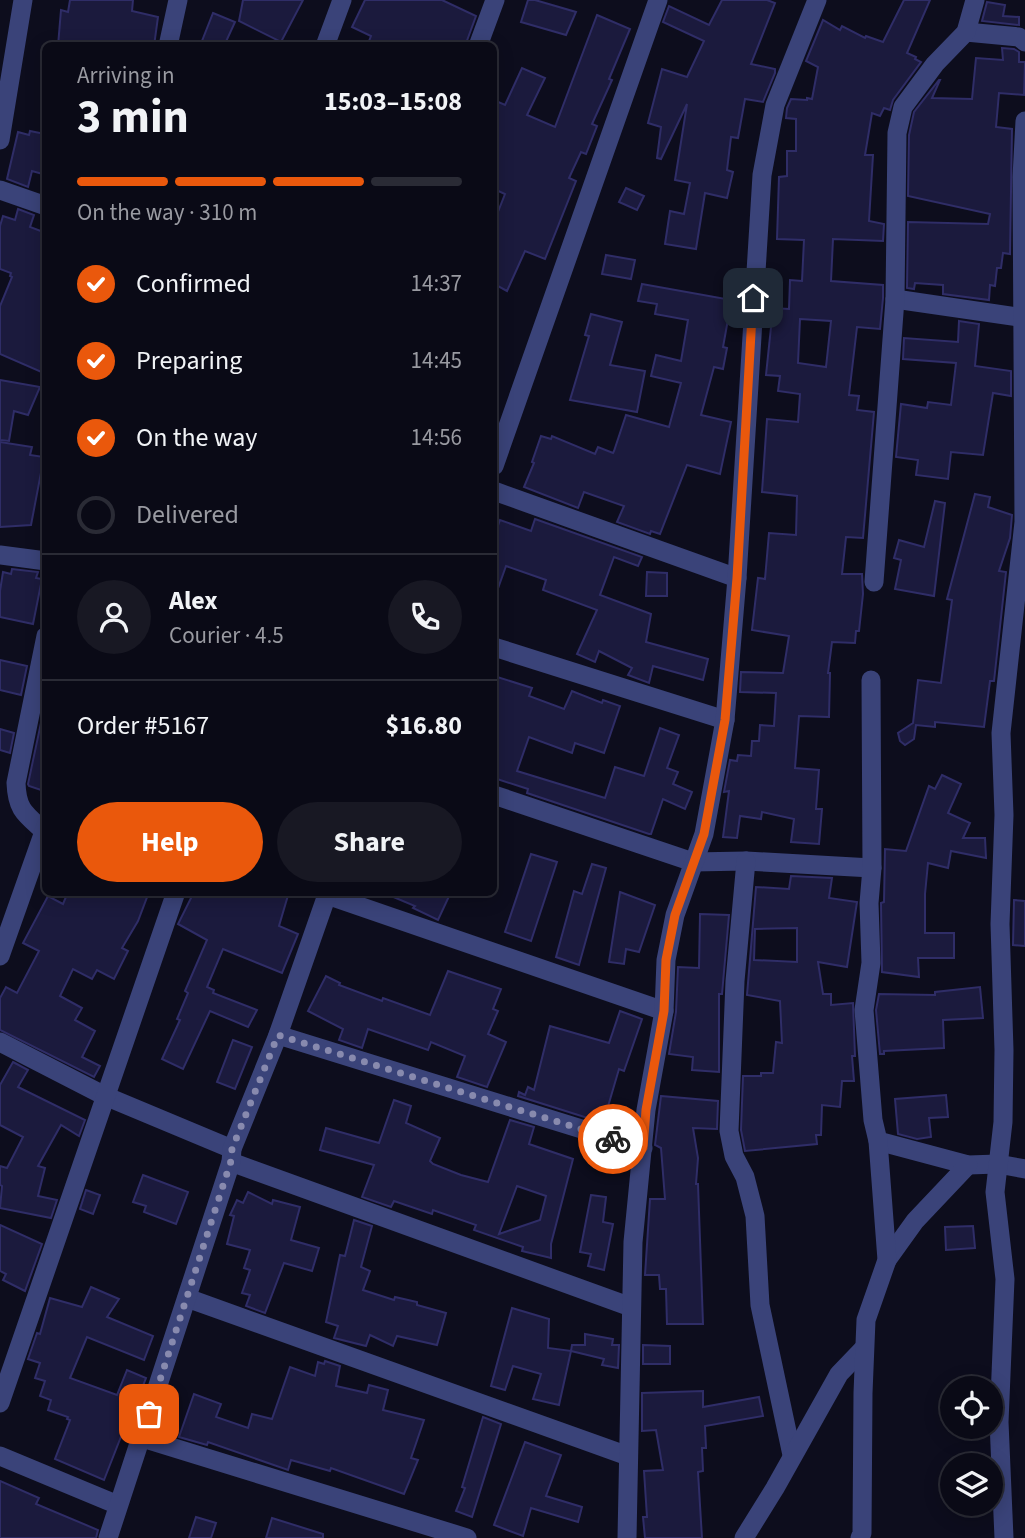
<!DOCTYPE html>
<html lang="en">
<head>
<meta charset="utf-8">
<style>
  :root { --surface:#0a0a16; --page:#181823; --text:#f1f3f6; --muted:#999aa1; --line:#2a2b35; --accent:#ea580c }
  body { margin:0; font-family:"Source Sans 3",sans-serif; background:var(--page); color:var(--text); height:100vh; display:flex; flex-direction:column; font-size:26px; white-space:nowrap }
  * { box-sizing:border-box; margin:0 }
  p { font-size:23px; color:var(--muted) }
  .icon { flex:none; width:38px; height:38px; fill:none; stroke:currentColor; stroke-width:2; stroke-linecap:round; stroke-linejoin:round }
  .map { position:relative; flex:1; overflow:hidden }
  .sheet { position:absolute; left:42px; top:42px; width:455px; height:854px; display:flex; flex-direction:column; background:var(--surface); border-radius:10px; box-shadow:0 4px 18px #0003,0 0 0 2px var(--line) }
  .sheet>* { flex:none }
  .tools { position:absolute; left:940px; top:1376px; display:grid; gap:14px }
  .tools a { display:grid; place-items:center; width:63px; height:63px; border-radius:50%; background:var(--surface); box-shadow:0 4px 18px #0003,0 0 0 2px var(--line); font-size:35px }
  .pin { position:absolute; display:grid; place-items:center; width:60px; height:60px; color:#fff; margin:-30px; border-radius:14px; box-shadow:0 4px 10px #0006 }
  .courier { position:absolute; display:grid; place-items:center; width:70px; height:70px; margin:-35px; border:5px solid #ea580c; border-radius:50%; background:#fff; color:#222; box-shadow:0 2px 9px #0007 }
  .headline em { font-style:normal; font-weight:700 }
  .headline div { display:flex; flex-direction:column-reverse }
  .headline { display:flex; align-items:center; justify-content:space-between; height:119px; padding:0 35px }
  h1 { font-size:46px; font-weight:700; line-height:52px }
  .bar { display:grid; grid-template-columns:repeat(4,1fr); gap:10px 7px; align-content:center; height:84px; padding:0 35px }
  .bar i { height:9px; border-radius:5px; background:var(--line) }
  .bar .active { background:var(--accent) }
  .bar p { grid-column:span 4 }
  .line { display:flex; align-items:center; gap:18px; padding:0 35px; border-top:2px solid var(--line) }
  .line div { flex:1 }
  .round { display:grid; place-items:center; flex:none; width:74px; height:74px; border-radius:37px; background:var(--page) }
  ol { padding:0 35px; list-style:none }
  li { display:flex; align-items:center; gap:21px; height:77px }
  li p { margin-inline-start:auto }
  li .icon { padding:7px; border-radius:50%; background:var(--accent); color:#fff; stroke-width:4 }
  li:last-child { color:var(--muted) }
  li i { width:38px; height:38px; border:4px solid var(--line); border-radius:50% }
  .action { display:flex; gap:14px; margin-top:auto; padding:14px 35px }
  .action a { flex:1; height:80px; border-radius:42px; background:var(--accent); color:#fff; font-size:28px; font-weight:700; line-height:80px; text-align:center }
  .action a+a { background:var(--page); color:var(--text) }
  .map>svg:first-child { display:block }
  .building { fill:#1b1a3d; stroke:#2f2d67; stroke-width:2; fill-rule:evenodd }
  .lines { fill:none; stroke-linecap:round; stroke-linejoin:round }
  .minor { stroke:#3a4379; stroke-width:19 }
  .done { stroke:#888aae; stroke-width:7; stroke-dasharray:0 12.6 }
  .route { stroke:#ea580c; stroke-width:9 }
</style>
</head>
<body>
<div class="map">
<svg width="1025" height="1538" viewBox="0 0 1025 1538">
  <rect width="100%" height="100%" fill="#0d0d1d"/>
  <g class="building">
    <polygon points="70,0 133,0 132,11 158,17 154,46 58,46 61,10 68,12"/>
    <polygon points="243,0 303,0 281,42 239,21"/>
    <polygon points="365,0 442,0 476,16 465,46 367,46 371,36 352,27"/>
    <polygon points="528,0 535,0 576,12 566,35 521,22"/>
    <polygon points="722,0 767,0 775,3 751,64 775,69 775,73 763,102 745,99 738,138 731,137 727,170 733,172 727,198 705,193 696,249 665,244 670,211 684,214 690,183 675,180 687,104 661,159 657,158 661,127 648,123 662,69 687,77 704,41 663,22 669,6 709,25"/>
    <path d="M904,0H930L907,53L916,57L915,59L921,62L893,100L890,110L884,108L880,116L872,113L865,155H873L869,221L884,224L883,241L833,239L831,281L883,285V298L880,329L857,327L849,395L859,396L857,410L874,412L863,538L846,537L842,574H862L863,594L859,631H856L855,643L832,642L828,673H830L829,717L799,716L795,768L819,770L816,809H822L819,844L791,842L794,819L762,812L761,819L740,816L737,838L723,837L729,791L724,792L730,760L737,761L738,755L751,756L752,741H759L760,725L774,726L776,693L740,692L741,672L783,673L789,636L752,630L758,578L765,579L769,533L796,535L797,496L762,492L767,419L798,422L800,394L778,391L780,376L766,375L773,308L789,309L790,280L802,281L804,240L777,239L779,177L787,176V151H796V119L786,118L787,108L791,99L807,100V98L812,99L818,67L806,61L823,20L840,30L842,26L865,38L866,36L883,42ZM800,319L831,321L826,367L798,363Z"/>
    <polygon points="987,2 1005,5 1003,16 1019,17 1019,25 982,21"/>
    <polygon points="213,13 235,22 224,46 200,46"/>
    <polygon points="597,15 630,29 609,79 612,80 592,124 597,126 586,154 581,152 569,178 576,181 545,259 525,251 507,291 494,284 494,222 505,194 494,189 494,100 505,105 522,68 545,78 527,115 555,127"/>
    <polygon points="1002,48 1014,49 1019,52 1019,62 1025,62 1024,95 999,93 996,127 1012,129 1010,254 1003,253 1001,268 997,268 995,286 990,285 989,300 943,294 943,285 915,283 914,289 907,288 908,222 988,224 990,214 908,196 909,135 914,112 939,80 940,80 932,98 972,99 976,58 1003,60"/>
    <polygon points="30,131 45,134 42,149 46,150 46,175 32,171 28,187 7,179 18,132 29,135"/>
    <polygon points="626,188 644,196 637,210 619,202"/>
    <polygon points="18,209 34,215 30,227 46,233 46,374 0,354 0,306 12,277 10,276 11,273 0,269 0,226 3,216 15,220"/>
    <polygon points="606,255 635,260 631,279 602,274"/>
    <polygon points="642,284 737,301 735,315 729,314 723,347 727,348 723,369 714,367 701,415 731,422 720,474 687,465 660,534 651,531 650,534 617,522 624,506 584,492 578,508 524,487 534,463 532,462 541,436 551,439 552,436 595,454 598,447 613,453 614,451 626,415 669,427 681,383 651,376 656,355 681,361 688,320 655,314 657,304 638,301"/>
    <polygon points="591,314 622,322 610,365 645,371 637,412 570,400 589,336 585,335"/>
    <polygon points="959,321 979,324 975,366 1011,371 1011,396 993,393 983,455 951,452 948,479 916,475 918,460 896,457 901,404 927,408 928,402 951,405 956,363 903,359 904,338 958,342"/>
    <polygon points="0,380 40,387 28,415 14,411 9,441 0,440"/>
    <polygon points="0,442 32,447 30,455 44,457 31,525 0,527"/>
    <polygon points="975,494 990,497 988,507 1012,515 1010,538 999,571 1006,572 994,681 990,681 984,727 935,722 935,727 916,725 914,739 905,745 900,741 898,733 913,723 918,680 941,683 952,600 947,599"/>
    <polygon points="935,501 945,503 934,596 895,589 901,560 894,558 899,540 924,547"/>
    <polygon points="535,519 642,557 638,566 614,557 600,595 651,614 646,642 708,659 703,680 653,666 649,683 628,675 632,668 599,651 595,662 577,654 597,610 543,590 546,580 506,566 496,594 494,594 494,537 500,520 531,531"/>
    <polygon points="12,569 38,572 36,578 42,579 33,624 0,617 0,591 3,572 11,574"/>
    <polygon points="647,572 667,573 667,596 646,596"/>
    <polygon points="0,660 27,666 21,695 0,690"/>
    <polygon points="494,676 532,688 529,696 564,709 572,691 602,703 603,700 620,706 604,753 575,743 572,753 529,737 517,771 605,798 615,767 644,776 660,728 679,735 667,768 678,772 673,784 692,792 685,809 663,799 651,834 649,834 527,793 528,789 494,778"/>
    <polygon points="45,704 46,775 41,790 29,786 28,784"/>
    <polygon points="0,729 14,733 10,753 0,750"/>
    <polygon points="942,775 961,784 948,813 970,823 963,838 985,838 986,858 951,851 948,868 928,863 925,894 925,933 954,933 954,958 918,958 919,977 882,972 881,903 884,902 885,849 906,851 929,786 935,789"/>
    <polygon points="531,854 557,862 531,941 505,932"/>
    <polygon points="592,864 606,868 579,965 556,957 574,891 582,894"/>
    <path d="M791,876L832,878L829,898L857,902L847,967L818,962L823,994H831V1005L853,1003L855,1056H852L854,1081H842L840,1107L822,1105L821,1135H816L817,1144L745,1151L741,1130L743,1076H761V1073H773L776,1042L782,1043L780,1001L747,995L756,887L789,889ZM797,928V962L754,960L755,929Z"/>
    <polygon points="68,892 149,892 138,921 122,948 128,951 114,979 97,970 92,979 73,969 60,996 82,1008 75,1020 95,1031 82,1057 100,1066 94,1077 0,1030 0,998 6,987 17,993 39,951 23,943 48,896 63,904"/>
    <polygon points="194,892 289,892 279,926 298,934 282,973 223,949 207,987 214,990 213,993 257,1010 248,1027 210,1011 183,1069 162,1059 180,1020 177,1019 188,993 185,991 207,940 178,924"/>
    <polygon points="451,892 438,920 413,908 415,906 384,893"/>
    <polygon points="620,892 655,905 639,952 626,949 624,964 609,962"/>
    <polygon points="1014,900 1025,901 1025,946 1013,945"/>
    <polygon points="700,914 729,915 722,994 719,994 719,1072 692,1070 693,1057 669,1054 676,1012 678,967 699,968"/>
    <polygon points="448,971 501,989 493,1009 498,1011 488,1034 506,1042 487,1087 457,1077 465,1056 431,1042 428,1050 368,1029 362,1048 339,1040 343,1029 308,1011 326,976 340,983 339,985 382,1001 383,998 430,1015"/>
    <polygon points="980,987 983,1018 943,1020 944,1048 884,1051 884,1054 880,1054 876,1010 879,994 935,995 935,992"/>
    <polygon points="620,1011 642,1019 624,1071 619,1069 604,1120 594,1120 518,1096 519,1092 525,1095 528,1087 534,1090 550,1026 609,1043"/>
    <polygon points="233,1040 252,1047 235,1089 217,1082"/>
    <polygon points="13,1062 28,1070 18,1087 85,1120 79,1136 61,1125 38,1166 45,1168 38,1196 57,1200 51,1218 0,1208 2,1186 0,1185 0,1166 7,1168 23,1137 0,1125 0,1085"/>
    <polygon points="946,1095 948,1117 929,1118 931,1137 917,1139 898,1134 895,1099"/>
    <polygon points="661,1096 718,1101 717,1129 693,1128 698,1158 696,1184 698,1184 703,1324 667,1324 666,1289 660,1289 659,1275 645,1275 650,1199 665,1199 661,1148 655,1145"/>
    <path d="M394,1100L411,1106L406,1123L440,1138L430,1161L433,1164L461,1175L488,1182L510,1120L534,1127L529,1144L573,1159L551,1244V1258L522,1251L523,1247L474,1230L476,1225L433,1210L432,1214L394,1201L391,1207L362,1197L374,1165L320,1150L326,1128L379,1143ZM517,1186L546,1196L540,1220L499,1234Z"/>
    <polygon points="143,1175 188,1192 176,1224 144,1212 146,1206 133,1202"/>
    <polygon points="86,1190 100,1195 93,1214 80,1209"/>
    <polygon points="248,1192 272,1204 273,1200 300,1207 291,1240 319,1248 312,1271 284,1263 265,1313 246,1306 250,1295 242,1293 250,1270 244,1268 250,1250 227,1244 234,1216 230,1215 237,1200 243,1203"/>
    <polygon points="591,1195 606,1197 603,1222 613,1224 604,1270 588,1266 591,1254 580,1252"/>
    <polygon points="354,1220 372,1226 361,1267 370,1271 363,1290 394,1300 395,1297 417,1302 417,1305 446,1313 437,1345 397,1336 393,1346 370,1335 366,1346 334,1338 338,1326 326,1322 340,1255 345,1256"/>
    <polygon points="0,1225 42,1244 25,1291 3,1280 6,1274 0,1271"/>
    <polygon points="973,1226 975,1248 946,1250 945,1227"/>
    <polygon points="91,1287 119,1299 107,1317 153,1336 144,1360 87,1337 70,1378 117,1395 127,1370 146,1378 137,1401 135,1401 104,1480 55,1459 70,1420 67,1419 68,1417 48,1410 51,1400 40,1396 45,1381 35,1378 40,1363 28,1359 37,1333 40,1334 50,1298 82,1307"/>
    <polygon points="512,1308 549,1319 548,1348 571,1351 572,1345 585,1345 585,1334 613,1339 612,1345 619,1345 618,1368 602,1365 604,1359 571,1351 559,1405 533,1399 541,1374 513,1366 505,1390 491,1386"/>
    <polygon points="643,1345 670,1346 670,1364 643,1364"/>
    <polygon points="325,1361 340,1366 336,1386 367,1393 369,1385 388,1390 383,1410 424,1420 411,1458 418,1460 404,1494 331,1468 330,1471 291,1460 288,1470 208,1442 207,1445 179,1437 194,1394 221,1404 216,1417 248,1428 252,1414 272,1419 290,1367 315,1376 318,1362 324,1364"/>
    <polygon points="703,1391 703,1407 759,1397 763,1416 705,1426 706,1448 702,1448 703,1471 698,1472 702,1538 645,1538 643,1517 647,1517 644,1471 663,1470 656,1430 642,1431 642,1393"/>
    <polygon points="483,1417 501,1424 472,1517 456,1511 465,1488 462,1487"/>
    <polygon points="525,1442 561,1455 546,1496 582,1507 578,1522 531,1508 523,1536 494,1525"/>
    <polygon points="0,1481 39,1498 36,1504 98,1530 96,1538 0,1538"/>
    <polygon points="196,1517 216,1523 211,1538 189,1538"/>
    <polygon points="272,1518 323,1534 323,1538 266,1538"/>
  </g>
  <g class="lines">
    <g class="minor">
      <polyline points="966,32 1019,37 1025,42"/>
      <polyline points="168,46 178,0"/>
      <polyline points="325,46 342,0"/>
      <polyline points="478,46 495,0"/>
      <polyline points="0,140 23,0"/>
      <polyline points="0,190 46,206"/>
      <polyline points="895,299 1025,318"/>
      <polyline points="494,466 658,0"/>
      <polyline points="494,491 737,578"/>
      <polyline points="0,555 46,561"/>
      <polyline points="874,582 895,299 897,133 903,107 935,64 966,32 975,0"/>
      <polyline points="494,647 725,720"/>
      <polyline points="494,795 693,862 746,861 872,868"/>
      <path d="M44,831C25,814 17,810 16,783L46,636"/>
      <polyline points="746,861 735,981 729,1131 734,1156 745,1177 755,1216 760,1305 792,1455"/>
      <polyline points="327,895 664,1011"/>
      <polyline points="0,956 46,826"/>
      <polyline points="278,1035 643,1148"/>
      <polyline points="0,1042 105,1096 232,1149"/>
      <polyline points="878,1141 968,1165 998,1164 1025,1169"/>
      <polyline points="231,1162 631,1307"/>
      <polyline points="887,1260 915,1221 968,1165"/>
      <polyline points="187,1298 628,1456"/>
      <polyline points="0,1403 176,892"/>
      <polyline points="142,1438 467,1538"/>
      <polyline points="0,1456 118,1505"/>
      <polyline points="108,1538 231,1162 232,1149 278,1035 328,892"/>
      <polyline points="627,1538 633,1242 646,1110 664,1011 666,960 675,915 704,834 725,720 737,578 762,175 775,105 817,0"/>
      <polyline points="744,1538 775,1488 839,1374 864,1348"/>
      <polyline points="860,1538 862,1533 863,1393 866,1320 887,1260 878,1141 873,1120 864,1010 871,963 869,903 872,868 871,680"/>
      <polyline points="1004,1538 999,1422 1005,1279 995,1192 1003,1122 1004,1050 1000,924 1004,815 1001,733 1024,522 1022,177 1025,121"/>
    </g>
  </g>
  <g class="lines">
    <polyline class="done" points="149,1414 231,1161 232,1149 278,1035 613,1139"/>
    <polyline class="route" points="613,1139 643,1148 646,1110 664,1011 666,960 675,915 704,834 725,720 737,578 753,298"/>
  </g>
</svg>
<div class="tools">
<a><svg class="icon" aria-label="locate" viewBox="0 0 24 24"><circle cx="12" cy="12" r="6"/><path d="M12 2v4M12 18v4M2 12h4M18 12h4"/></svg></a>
<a><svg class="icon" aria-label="layers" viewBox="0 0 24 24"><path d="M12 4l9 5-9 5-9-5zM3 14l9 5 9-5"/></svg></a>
</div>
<div class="pin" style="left:149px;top:1414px;background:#ea580c"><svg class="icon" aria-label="bag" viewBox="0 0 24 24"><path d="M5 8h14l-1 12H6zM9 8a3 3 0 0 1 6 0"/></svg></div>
<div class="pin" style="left:753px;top:298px;background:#1f2937"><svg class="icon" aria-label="home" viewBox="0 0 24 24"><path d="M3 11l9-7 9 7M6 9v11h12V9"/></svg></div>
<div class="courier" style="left:613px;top:1139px"><svg class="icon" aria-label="bike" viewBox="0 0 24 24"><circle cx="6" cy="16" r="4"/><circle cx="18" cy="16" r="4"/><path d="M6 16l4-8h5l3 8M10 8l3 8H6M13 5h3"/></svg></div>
<section class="sheet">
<div class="headline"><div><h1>3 min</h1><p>Arriving in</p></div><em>15:03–15:08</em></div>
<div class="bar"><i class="active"></i><i class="active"></i><i class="active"></i><i></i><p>On the way · 310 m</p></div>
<ol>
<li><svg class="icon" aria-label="check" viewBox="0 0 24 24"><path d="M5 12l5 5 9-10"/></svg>Confirmed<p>14:37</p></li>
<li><svg class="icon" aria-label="check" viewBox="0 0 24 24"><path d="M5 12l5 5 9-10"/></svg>Preparing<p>14:45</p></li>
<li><svg class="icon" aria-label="check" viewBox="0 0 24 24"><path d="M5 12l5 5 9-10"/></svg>On the way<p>14:56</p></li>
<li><i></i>Delivered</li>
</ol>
<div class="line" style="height:126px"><a class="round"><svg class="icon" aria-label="person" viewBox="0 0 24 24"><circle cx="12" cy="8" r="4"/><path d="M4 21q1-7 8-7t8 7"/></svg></a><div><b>Alex</b><p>Courier · 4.5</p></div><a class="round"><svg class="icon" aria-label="phone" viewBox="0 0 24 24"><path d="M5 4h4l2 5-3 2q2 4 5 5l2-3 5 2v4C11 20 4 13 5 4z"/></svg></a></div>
<div class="line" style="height:91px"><div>Order #5167</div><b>$16.80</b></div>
<div class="action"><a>Help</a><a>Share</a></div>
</section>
</div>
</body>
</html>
